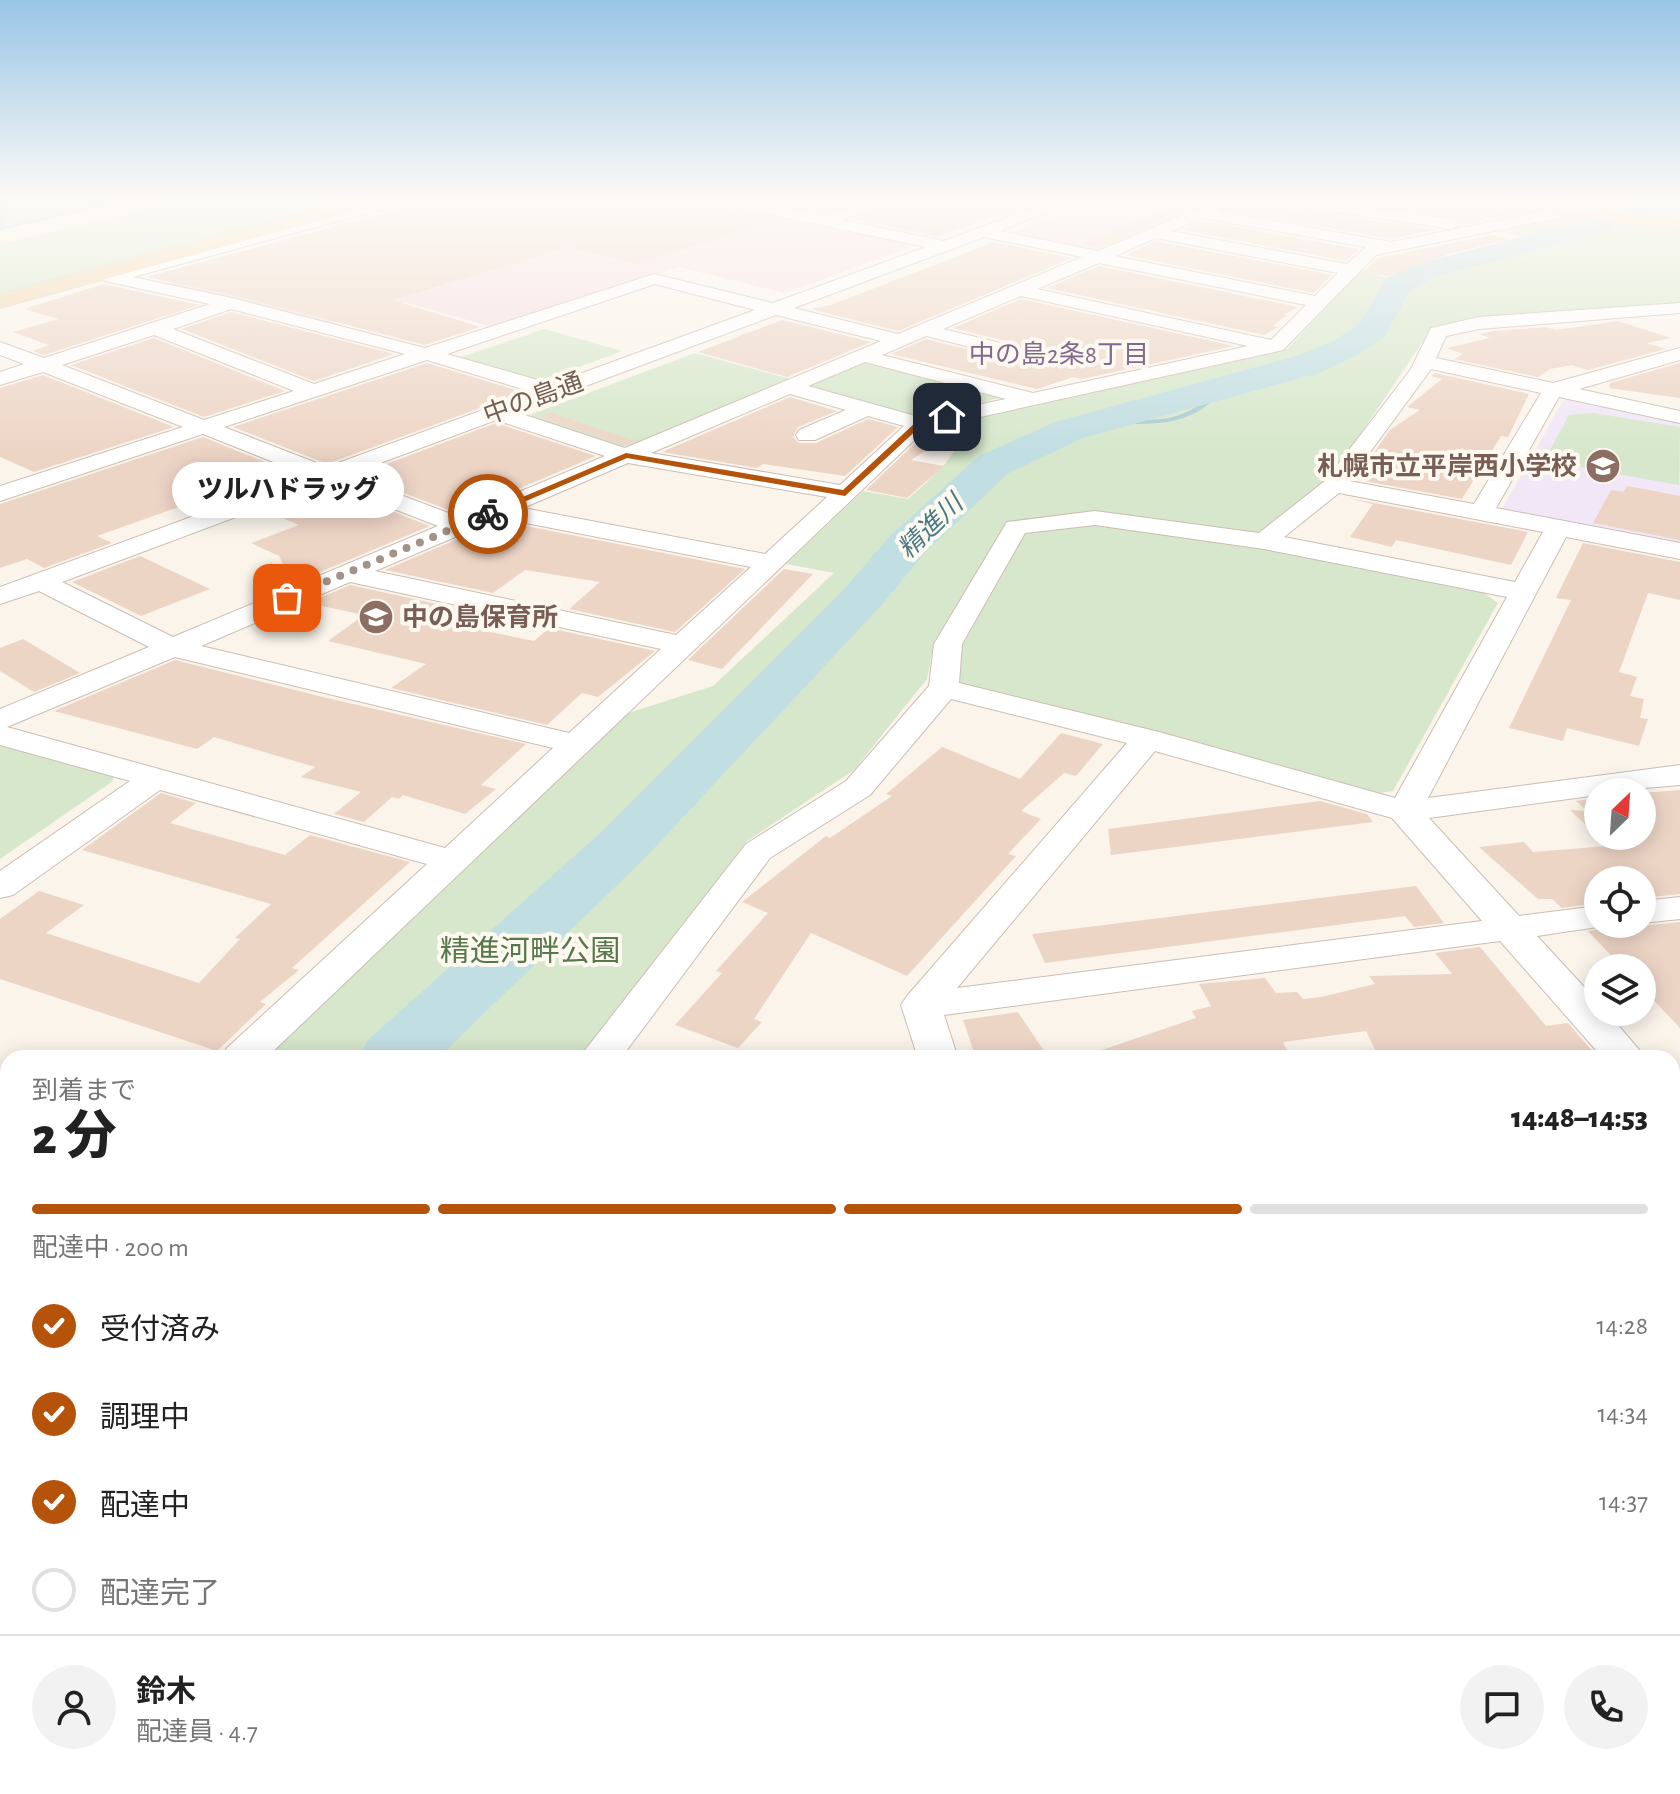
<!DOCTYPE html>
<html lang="ja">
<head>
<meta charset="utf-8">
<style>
  :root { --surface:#fff; --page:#f2f2f2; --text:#222; --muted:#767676; --line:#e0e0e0; --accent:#b45309 }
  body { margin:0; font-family:"Alegreya Sans","Noto Sans JP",sans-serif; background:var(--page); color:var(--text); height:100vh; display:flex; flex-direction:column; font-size:30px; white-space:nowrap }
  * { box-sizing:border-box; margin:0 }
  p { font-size:26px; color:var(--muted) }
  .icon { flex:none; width:44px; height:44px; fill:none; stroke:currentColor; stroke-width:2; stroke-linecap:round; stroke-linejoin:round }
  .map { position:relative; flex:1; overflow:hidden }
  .drawer { position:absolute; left:0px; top:1050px; width:1680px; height:744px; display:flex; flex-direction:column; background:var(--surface); border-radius:24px 24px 0 0; box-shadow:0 4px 20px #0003 }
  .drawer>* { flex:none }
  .needle { width:52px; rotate:25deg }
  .fabs { position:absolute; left:1584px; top:778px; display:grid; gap:16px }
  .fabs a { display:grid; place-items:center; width:72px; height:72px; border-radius:50%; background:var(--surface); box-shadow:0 4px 20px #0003; font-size:40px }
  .pin { position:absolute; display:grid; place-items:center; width:68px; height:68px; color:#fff; margin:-34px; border-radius:16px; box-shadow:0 4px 12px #0006 }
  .courier { position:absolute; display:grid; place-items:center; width:80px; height:80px; margin:-40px; border:6px solid #b45309; border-radius:50%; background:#fff; color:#222; box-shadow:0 2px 10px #0007 }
  .bubble { position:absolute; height:56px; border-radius:28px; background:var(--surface); box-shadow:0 4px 20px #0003; font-size:26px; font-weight:800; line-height:56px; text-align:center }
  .headline em { font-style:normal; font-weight:800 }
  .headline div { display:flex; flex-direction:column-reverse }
  .headline { display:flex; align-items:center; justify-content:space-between; height:136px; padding:0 32px }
  h1 { font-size:52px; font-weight:800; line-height:60px }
  .bar { display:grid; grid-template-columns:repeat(4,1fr); gap:12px 8px; align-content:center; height:96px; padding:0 32px }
  .bar i { height:10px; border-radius:6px; background:var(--line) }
  .bar .on { background:var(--accent) }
  .bar p { grid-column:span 4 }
  .line { display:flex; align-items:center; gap:20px; padding:0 32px; border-top:2px solid var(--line) }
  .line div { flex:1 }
  .round { display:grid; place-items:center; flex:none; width:84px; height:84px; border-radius:42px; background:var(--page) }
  ol { padding:0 32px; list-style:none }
  li { display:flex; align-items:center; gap:24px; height:88px }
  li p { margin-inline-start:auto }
  li .icon { padding:8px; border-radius:50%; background:var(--accent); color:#fff; stroke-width:4 }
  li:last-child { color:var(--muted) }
  li i { width:44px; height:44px; border:4px solid var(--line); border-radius:50% }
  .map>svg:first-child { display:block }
  .education { fill:#f1e7f7 }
  .medical { fill:#f7dfe2 }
  .green { fill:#d6e7cb }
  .water { fill:#c1dee2; stroke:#a9cdd3; stroke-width:2 }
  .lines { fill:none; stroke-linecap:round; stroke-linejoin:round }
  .stream { fill:#a9cdd3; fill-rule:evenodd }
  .river { fill:#c1dee2; fill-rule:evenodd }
  .building { fill:#edd5c6 }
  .minor-casing { stroke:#ccbdb2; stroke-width:2 }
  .major-casing { stroke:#d8d2ce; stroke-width:2 }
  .highway-casing { stroke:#d8d2ce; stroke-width:2 }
  .minor { fill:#fff; fill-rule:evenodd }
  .major { fill:#f1d7ac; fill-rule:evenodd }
  .highway { fill:#edbbaa; fill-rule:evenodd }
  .route { fill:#b45309 }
  .done { stroke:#a29287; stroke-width:8; stroke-dasharray:0 14.4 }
  .labels { text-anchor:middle; stroke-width:8; stroke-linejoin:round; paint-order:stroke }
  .far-neighbourhood-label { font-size:26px; fill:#82698e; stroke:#fdf9f1 }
  .far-street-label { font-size:26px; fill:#735d51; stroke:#fdf9f1 }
  .far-education-label { font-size:26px; font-weight:bold; fill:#785e54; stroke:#fdf9f1; text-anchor:end }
  .far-water-label { font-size:26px; font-style:italic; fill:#4c7a83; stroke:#fdf9f1 }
  .park-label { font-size:30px; fill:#57784a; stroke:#fdf9f1 }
</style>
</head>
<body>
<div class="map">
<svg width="1680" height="1794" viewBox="0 0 1680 1794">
  <rect width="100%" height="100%" fill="#faf4eb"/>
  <polygon class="education" points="1569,399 1680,422 1680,546 1502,509 1563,401"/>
  <g class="medical">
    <polygon points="471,201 715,201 917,245 785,293 678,267 492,327 405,302 329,324 164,285"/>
    <polygon points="1095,201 1219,201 1100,250 1011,233"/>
  </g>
  <g class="green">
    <polygon points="181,201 355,201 0,296 0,244"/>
    <path d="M1558,215L1680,232V303L1428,334L1332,476L1258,534L1094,512L1007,522L934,642L927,679L854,770L747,841L582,1058H263L622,715L713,686L834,573L786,564L863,491L908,499C935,475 960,455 968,418L1214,362L1287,349L1361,271L1388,278L1474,250L1528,237L1489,230Z"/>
    <polygon points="544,329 622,351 544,380 535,380 461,357"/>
    <polygon points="695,353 791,379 630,446 621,446 531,417 532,414"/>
    <polygon points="867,362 999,396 1001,398 915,417 811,388 810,385"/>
    <polygon points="1593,413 1680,427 1679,485 1544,461 1569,415"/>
    <polygon points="1095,525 1302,553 1481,591 1498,603 1393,791 1379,793 962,684 955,679 962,646 1027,529"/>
    <polygon points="0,742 113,774 113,781 0,859"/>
    <polygon points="1680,1177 1680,1378 1672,1380 1672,1178"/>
    <polygon points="8,1295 8,1513 0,1518 0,1302"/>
  </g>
  <polygon class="water" points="3,201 124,201 0,229 0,202"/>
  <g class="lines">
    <path class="stream" d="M1220,388L1225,389C1187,430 1156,423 1105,424L1102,422L1105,420C1157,419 1179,427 1220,388Z"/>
    <g class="river">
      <polygon points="1680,201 1680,216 1636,220 1626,218 1622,212 1626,206"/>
      <polygon points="1600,216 1610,218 1614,224 1610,230 1432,278 1409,292 1385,336 1358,355 1319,373 1083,438 1007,474 923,555 878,609 643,860 438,1058 358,1058 368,1040 599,834 844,589 891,535 979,456 1055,422 1293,357 1334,341 1360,323 1385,279 1410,266"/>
    </g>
  </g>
  <g class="building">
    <polygon points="430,201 720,201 729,209 779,219 638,264 569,247 392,300 480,327 425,345 233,295 146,277"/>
    <polygon points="766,201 861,201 824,213"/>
    <polygon points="896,201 1026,201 1027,205 937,237 854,219"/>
    <polygon points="1187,201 1209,201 1098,248 1080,244"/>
    <polygon points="1241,201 1280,201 1291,209 1436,230 1391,239 1227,210"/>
    <polygon points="1343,201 1486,201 1498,210 1520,213 1463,224 1452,216"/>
    <polygon points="1203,221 1359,249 1346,261 1182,230"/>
    <polygon points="1492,235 1509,239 1449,254 1387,276 1364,272 1378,258"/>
    <polygon points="1156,241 1332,275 1314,293 1125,255"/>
    <polygon points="994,242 1072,258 898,331 811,309 831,305"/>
    <polygon points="1099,266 1298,307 1283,315 1287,315 1272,326 1278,327 1264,335 1047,288"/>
    <polygon points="104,284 199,305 44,355 33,351 49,345 13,332 59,319 24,309"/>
    <polygon points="1021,299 1234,346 1082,379 1073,377 1037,389 891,354 926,339 1009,360 1018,358 1023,351 1018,344 953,328"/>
    <polygon points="231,312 394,354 314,381 182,329"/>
    <polygon points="782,320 871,342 787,377 698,352"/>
    <polygon points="1618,321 1671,338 1647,343 1665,349 1588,370 1572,365 1550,369 1538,377 1454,359 1463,354 1447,348 1490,338 1479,334 1493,331 1546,327 1556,330"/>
    <polygon points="154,338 285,391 204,417 71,365"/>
    <polygon points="427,363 516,390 518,394 327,464 233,427"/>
    <polygon points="1680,363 1680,398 1609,388 1610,383"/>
    <polygon points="1435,373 1529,394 1508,437 1501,436 1462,499 1359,480 1377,459 1370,458 1390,430 1420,410 1407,407 1442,379 1431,376"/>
    <polygon points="43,375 174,427 34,472 0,457 0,388"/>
    <polygon points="790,397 837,411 798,427 793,437 799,443 816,443 868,419 898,427 845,476 763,464 757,468 662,452"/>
    <polygon points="551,413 635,441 625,445 540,417"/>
    <polygon points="496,423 596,456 459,514 357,475"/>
    <polygon points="966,423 911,460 944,466 907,498 866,490 927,432"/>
    <polygon points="203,437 298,475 234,498 221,492 97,536 112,543 44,568 27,559 0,568 0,504"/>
    <polygon points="327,486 430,526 265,595 291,579 279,556 251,543 299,525 263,510"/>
    <polygon points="1628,486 1680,496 1680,540 1593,523 1611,490 1623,492"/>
    <polygon points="1343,497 1528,532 1511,565 1396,540 1392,547 1350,537 1373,504"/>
    <polygon points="500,521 745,569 675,632 569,609 600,582 525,570 493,593 385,570"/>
    <polygon points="1583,543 1680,562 1680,600 1648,593 1619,672 1637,677 1630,696 1644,699 1640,718 1648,719 1639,746 1567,728 1563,741 1509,728 1571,600 1556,598"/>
    <polygon points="140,556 210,589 141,616 72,582"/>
    <polygon points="784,569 813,574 722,669 688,660"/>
    <polygon points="350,585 469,611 451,624 534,641 549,628 655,651 598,697 582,693 547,725 391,688 426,664 328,641 364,615 308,603"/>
    <polygon points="23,639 80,673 34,692 0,671 0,648"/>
    <polygon points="175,660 327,698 526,744 481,785 496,789 465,814 403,795 399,799 392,797 364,822 334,814 361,792 301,777 315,767 214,737 197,749 54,711"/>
    <polygon points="1061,733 1103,744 1076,776 1064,773 1021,811 1041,819 1008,854 1016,856 907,976 811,933 754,1019 762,1022 738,1048 675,1025 722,973 716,971 768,913 742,902 826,836 830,838 892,796 886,794 942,747 1020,779"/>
    <polygon points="1680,790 1680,894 1642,898 1642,880 1598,880 1598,903 1562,908 1552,899 1538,899 1479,847 1524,842 1533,852 1608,846 1570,810 1587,811 1576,801 1598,798 1598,836 1642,836 1642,793"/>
    <polygon points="161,793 196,803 170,823 285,855 310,835 410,862 292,968 299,970 260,1002 266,1004 217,1051 0,979 0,919 39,891 84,905 46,933 199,983 240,939 235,938 271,904 82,850"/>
    <polygon points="1320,801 1367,814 1373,822 1111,855 1108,829"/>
    <polygon points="1416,886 1444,923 1414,927 1405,916 1045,963 1032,934"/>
    <polygon points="1680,922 1680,1028 1642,988 1642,968 1623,968 1588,931 1611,928 1614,924 1642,926"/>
    <polygon points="1480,947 1546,1026 1568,1023 1594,1053 1547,1058 1411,1058 1408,1053 1377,1054 1366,1031 1283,1042 1291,1058 1093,1058 1093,1053 1196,1018 1192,1011 1211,1006 1199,984 1265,978 1276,993 1297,992 1303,999 1321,997 1375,984 1369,976 1452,974 1435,953"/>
    <polygon points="1018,1012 1046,1054 976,1058 963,1020"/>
  </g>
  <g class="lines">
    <defs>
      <g id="minor">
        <path d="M379,201H404L401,204L133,277L232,298L425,348L654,274L773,303L926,247L730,206L723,201H751L824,216L871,201H893L843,220L944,241L1052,201H1073L1000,231L1098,251L1217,201H1238L1218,211L1391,242L1595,201H1625L1617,206L1376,255L1283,350L926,429L266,1058H221L227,1048L427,864L160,790L13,895L0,898V871L130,781L0,745V709L149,647L39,591L0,604V587L306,475L203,434L0,501V486L183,427L43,372L0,385V372L24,364L0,355V342L44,358L210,304L105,281L102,277L105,273ZM1203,218L1366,247L1347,264L1171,231ZM984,237L1082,257L898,334L794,308ZM1156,238L1338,273L1315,296L1115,256ZM1099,263L1306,305L1271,340L1037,289ZM655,284L755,310L552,384L447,354ZM1021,296L1248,346L1033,393L882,355L926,336L1010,357L1017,355L1020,351L1017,347L943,329ZM231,309L405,354L314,384L173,329ZM776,315L881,341L625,448L516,412ZM154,335L294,391L204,420L62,365ZM427,360L532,392L327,467L224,427ZM865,362L1006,399L919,417L808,386ZM790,394L846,410L799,430L796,435L799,440H815L868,416L904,426L840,485L651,453ZM496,420L605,456L459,517L348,475ZM628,463L827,497L765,554L523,508ZM327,483L438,526L173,637L62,582ZM500,518L751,567L676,635L375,571ZM350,582L661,649L569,733L201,646ZM175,657L553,748L445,848L7,727Z"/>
        <polygon points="1283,201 1322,201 1452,219 1460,224 1452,229 1291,206"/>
        <path d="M1680,303V313L1479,329L1446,336L1436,358L1553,383L1680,348V360L1579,389L1680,411V423L1559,397L1496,508L1680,543V559L1566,537L1428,798L1680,765V785L1598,792V795L1429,818L1519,916L1598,906V924L1611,925L1537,936L1598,1002V1012H1607L1646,1058H1603L1500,941L944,1015L958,1058H918L901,1005L907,996L1127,743L951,699L870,795L770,858L621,1058H579L746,844L846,781L929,686L934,644L1007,522L1095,511L1259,533L1326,480L1411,369L1431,328L1479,317ZM1431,369L1541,393L1474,504L1349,481ZM1339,493L1543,532L1515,582L1284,537ZM1095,525L1264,549L1507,597L1395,798L1159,732L959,683L962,644L1025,533ZM1155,751L1392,818L1482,921L957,988Z"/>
        <polygon points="1680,897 1680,919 1642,923 1642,901"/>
        <polygon points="1672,1094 1680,1096 1680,1133 1672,1131"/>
        <polygon points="8,1228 8,1264 0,1266 0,1230"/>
        <polygon points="1318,1786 1380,1786 1383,1794 1321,1794"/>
      </g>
      <g id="major">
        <polygon points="347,201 377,201 375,205 0,308 0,294"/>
        <polygon points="1489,201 1538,201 1680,220 1680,232 1498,207"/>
      </g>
      <g id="highway">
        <polygon points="1680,1512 1680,1574 1672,1576 1672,1514"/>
        <polygon points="625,1786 735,1786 732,1794 622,1794"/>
      </g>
    </defs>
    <use href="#minor" class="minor-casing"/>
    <use href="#major" class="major-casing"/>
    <use href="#highway" class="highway-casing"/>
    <use href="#minor" class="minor"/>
    <use href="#major" class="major"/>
    <use href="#highway" class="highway"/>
  </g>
  <linearGradient id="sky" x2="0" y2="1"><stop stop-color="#98c5e6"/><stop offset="0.44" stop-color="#fdfaf6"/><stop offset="1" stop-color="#fdfaf6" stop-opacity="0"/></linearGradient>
  <rect width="1680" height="452" fill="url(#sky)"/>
  <polygon class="route" points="947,415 950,419 921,426 845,496 627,458 491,516 483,514 626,453 843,490 916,422"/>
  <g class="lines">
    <polyline class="done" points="287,598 488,514"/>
  </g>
  <defs>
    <symbol id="school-disc" viewBox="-11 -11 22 22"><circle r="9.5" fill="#8d6e63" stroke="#fdf9f1"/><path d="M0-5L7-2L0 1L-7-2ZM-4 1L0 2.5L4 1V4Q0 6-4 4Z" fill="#fff"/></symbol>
  </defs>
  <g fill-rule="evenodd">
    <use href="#school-disc" x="1583" y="446" width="40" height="40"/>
    <use href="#school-disc" x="356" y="597" width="40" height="40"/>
  </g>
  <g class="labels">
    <g class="far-neighbourhood-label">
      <text x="1059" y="363">中の島2条8丁目</text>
    </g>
    <g class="far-street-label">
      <text transform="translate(533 398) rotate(-20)" y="9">中の島通</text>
    </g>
    <g class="far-education-label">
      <text x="1577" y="475">札幌市立平岸西小学校</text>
      <text x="402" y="626" text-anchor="start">中の島保育所</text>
    </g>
    <g class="far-water-label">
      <text transform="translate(930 526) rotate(-44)" y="9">精進川</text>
    </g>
    <g class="park-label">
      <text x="530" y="961">精進河畔公園</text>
    </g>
  </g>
</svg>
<div class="fabs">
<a><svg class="needle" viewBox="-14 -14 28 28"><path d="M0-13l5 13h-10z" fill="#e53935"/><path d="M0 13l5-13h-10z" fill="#767676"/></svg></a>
<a><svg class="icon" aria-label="locate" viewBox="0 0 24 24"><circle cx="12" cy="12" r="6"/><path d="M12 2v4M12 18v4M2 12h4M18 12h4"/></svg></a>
<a><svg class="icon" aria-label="layers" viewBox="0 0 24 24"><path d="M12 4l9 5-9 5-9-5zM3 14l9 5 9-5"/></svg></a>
</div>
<div class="pin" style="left:287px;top:598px;background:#ea580c"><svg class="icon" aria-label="bag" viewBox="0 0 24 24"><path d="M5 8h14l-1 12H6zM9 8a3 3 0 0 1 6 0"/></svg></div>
<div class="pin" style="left:947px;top:417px;background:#1f2937"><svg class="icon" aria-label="home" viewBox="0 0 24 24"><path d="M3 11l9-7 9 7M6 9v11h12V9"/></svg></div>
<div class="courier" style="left:488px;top:514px"><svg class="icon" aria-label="bike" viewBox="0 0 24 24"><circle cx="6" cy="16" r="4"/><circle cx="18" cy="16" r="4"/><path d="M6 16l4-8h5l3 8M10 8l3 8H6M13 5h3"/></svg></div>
<div class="bubble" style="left:172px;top:462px;width:232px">ツルハドラッグ</div>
<section class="drawer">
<div class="headline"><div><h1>2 分</h1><p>到着まで</p></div><em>14:48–14:53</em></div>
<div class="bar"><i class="on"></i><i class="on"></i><i class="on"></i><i></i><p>配達中 · 200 m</p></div>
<ol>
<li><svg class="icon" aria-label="check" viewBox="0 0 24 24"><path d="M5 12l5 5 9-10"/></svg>受付済み<p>14:28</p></li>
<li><svg class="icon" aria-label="check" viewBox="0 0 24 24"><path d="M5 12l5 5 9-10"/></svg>調理中<p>14:34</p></li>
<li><svg class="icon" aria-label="check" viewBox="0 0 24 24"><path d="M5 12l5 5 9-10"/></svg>配達中<p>14:37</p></li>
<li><i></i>配達完了</li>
</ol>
<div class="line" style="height:144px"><a class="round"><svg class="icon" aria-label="person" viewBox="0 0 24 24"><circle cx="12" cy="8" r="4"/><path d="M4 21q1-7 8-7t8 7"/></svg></a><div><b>鈴木</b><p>配達員 · 4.7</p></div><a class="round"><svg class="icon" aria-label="chat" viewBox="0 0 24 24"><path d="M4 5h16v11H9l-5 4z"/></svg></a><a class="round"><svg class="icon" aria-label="phone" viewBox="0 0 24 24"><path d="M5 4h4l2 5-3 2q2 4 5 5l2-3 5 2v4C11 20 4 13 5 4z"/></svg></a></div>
</section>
</div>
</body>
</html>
